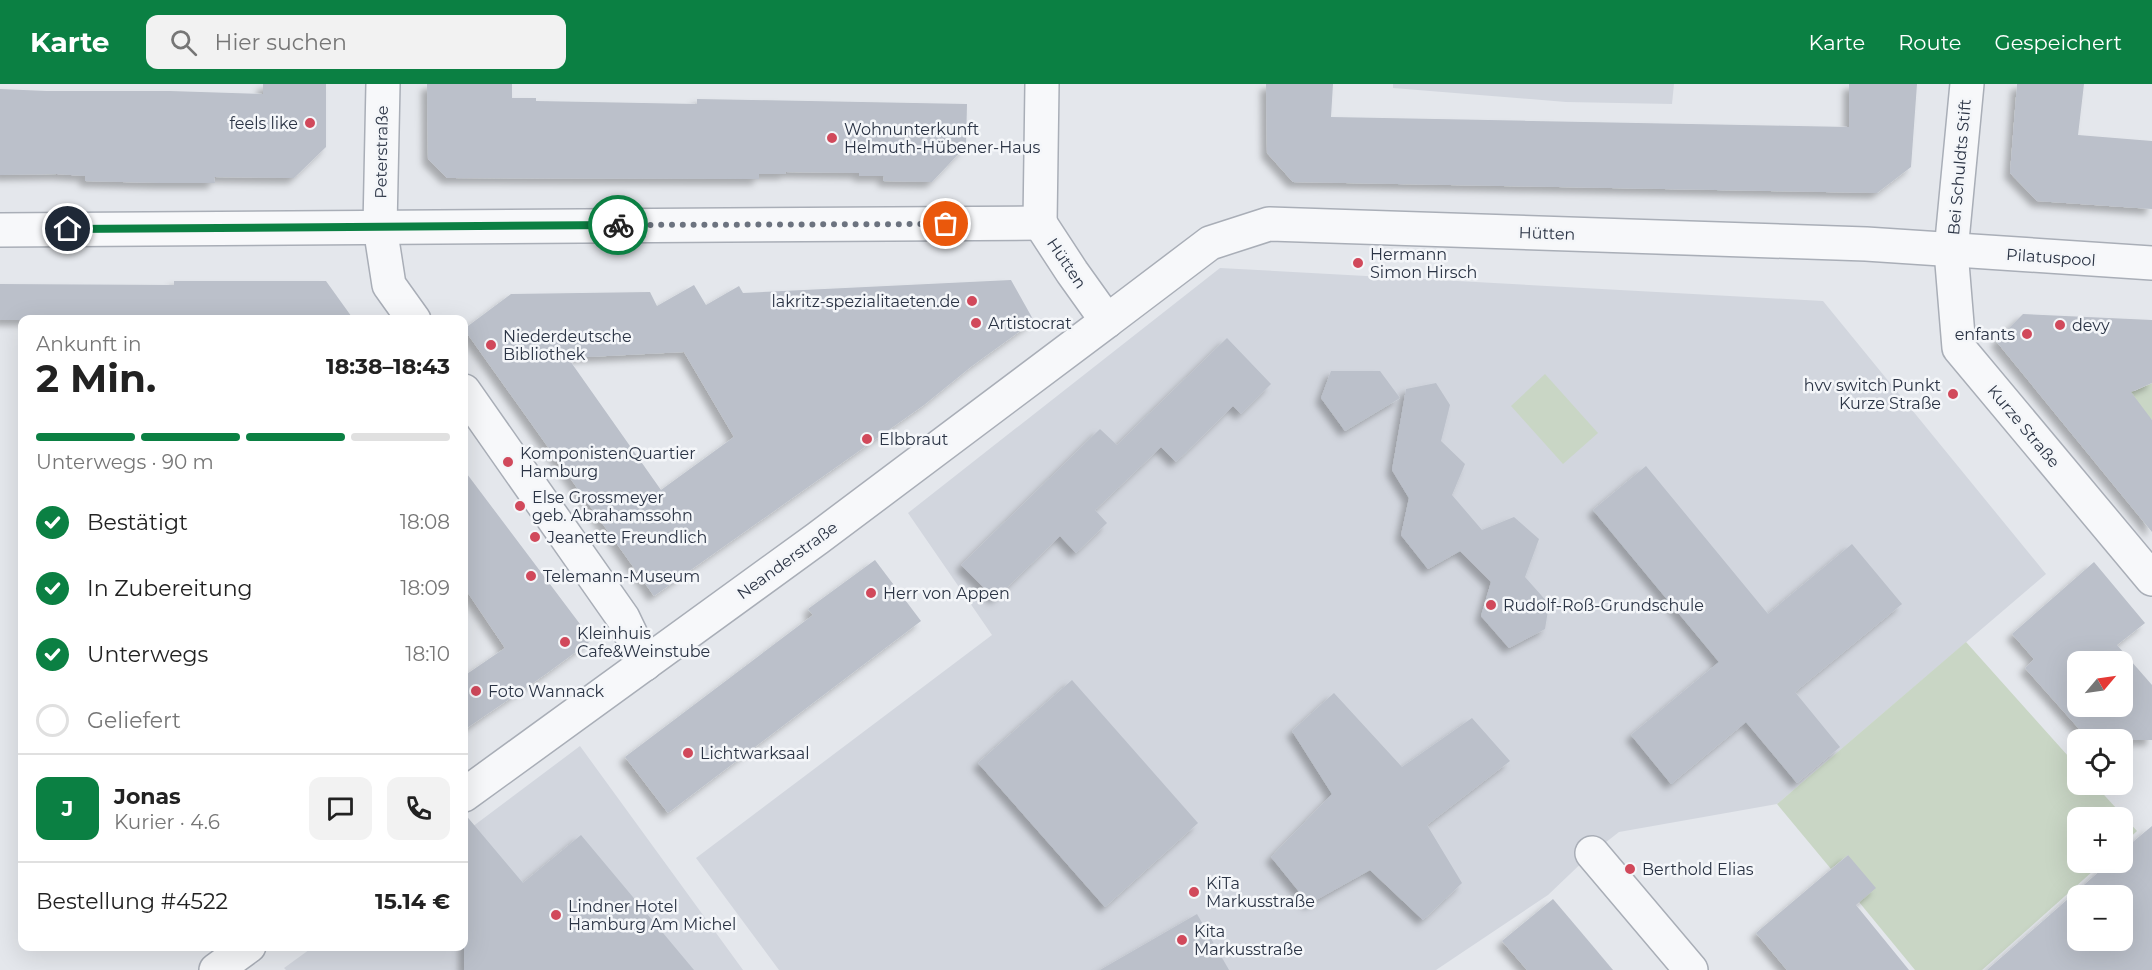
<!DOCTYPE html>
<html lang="de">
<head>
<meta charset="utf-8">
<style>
  :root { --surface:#fff; --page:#f2f2f2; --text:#222; --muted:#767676; --line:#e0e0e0; --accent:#0b8043 }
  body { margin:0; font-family:Montserrat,sans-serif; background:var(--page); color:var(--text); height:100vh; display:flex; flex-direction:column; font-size:22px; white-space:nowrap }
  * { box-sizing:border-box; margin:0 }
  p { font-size:20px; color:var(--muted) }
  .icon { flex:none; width:33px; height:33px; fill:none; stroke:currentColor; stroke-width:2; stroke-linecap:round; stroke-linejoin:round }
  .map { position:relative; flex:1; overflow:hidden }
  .side { position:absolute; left:18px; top:231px; width:450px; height:636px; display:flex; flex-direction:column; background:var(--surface); border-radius:12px; box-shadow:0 6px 24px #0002 }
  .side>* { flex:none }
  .needle { width:39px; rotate:61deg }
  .controls { position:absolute; left:2067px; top:567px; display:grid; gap:12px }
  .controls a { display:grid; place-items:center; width:66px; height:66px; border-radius:12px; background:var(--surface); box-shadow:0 6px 24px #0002; font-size:30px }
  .pin { position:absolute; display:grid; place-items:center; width:51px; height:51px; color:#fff; margin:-26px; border:3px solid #fff; border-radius:50%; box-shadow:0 2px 6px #0007 }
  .courier { position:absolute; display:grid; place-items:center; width:60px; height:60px; margin:-30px; border:4px solid #0b8043; border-radius:50%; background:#fff; color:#222; box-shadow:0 2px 8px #0007 }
  .overview em { font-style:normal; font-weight:700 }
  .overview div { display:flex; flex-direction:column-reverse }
  .overview { display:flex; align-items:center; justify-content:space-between; height:102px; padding:0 18px }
  h1 { font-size:39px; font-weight:700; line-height:45px }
  .bar { display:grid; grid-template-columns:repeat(4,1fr); gap:9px 6px; align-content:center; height:72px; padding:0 18px }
  .bar i { height:8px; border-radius:4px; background:var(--line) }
  .bar .active { background:var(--accent) }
  .bar p { grid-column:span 4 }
  .line { display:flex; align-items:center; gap:15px; padding:0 18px; border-top:2px solid var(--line) }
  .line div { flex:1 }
  .round { display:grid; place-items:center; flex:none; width:63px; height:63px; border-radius:12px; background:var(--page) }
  ol { padding:0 18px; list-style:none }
  li { display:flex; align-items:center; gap:18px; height:66px }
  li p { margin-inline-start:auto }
  li .icon { padding:6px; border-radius:50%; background:var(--accent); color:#fff; stroke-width:4 }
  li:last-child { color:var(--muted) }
  li i { width:33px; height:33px; border:3px solid var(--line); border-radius:50% }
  header { display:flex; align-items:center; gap:36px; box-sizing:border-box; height:84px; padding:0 30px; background:var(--accent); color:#fff }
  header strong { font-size:28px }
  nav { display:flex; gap:33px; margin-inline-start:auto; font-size:21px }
  .search { width:420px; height:54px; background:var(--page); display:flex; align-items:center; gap:15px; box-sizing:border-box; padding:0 21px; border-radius:12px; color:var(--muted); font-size:22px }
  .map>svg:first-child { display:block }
  .built { fill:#d2d6de }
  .green { fill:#c9d6c5 }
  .building { fill:#bbc0ca; fill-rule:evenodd; filter:url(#shadow) }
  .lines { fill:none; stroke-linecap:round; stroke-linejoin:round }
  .pedestrian-casing { stroke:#a9aeb7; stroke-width:36 }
  .minor-casing { stroke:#a9aeb7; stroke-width:36 }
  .pedestrian { stroke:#f7f8fa; stroke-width:33 }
  .minor { stroke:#f7f8fa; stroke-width:33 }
  .done { stroke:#6c737f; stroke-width:6; stroke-dasharray:0 10.8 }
  .route { stroke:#0b8043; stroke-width:8 }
  .poi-dot { fill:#d1495b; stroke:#f4f6f9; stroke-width:2 }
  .labels { text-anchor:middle; stroke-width:5; stroke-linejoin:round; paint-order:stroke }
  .poi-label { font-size:16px; fill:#2b3445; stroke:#f4f6f9; text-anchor:start }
  .street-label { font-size:16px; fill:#2b3445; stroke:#f4f6f9 }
</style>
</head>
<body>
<header>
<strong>Karte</strong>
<div class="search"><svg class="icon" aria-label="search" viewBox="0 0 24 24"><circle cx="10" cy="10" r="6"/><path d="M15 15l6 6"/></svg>Hier suchen</div>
<nav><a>Karte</a><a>Route</a><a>Gespeichert</a></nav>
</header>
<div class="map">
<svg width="2152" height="886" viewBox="0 0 2152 886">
  <defs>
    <filter id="shadow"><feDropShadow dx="-5.5" dy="5.5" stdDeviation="3" flood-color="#0004"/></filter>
  </defs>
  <rect width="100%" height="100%" fill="#e4e7ec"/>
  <g class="built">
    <polygon points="1393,0 1674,0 1672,20 1566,18 1393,4"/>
    <polygon points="1220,184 1823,217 2046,490 1777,720 1619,748 1592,769 1548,811 1436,886 779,886 696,774 992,551 908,429"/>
    <polygon points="580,662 743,886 286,886 284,884 313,863 464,862 464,749"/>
  </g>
  <g class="green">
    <polygon points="1545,290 1598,349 1563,380 1511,322"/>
    <polygon points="2152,299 2152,336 2111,304 2135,307"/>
    <polygon points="1966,558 2077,682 2078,700 2095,701 2137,747 2123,760 2122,734 2078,734 2078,778 2102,779 1982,886 1915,886 1859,818 1848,771 1831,785 1777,720"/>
  </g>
  <g class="building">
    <polygon points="263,0 326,0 326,63 294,94 214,93 215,99 160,99 85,97 85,92 57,90 0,91 0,5 47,7 170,7 263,10"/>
    <polygon points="427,0 512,0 512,14 536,14 536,17 697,20 697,15 967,20 966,62 932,98 883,97 884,92 859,92 859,89 785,88 786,90 759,90 759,95 447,94 428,75"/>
    <polygon points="1266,0 1333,0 1331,33 1849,43 1849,0 1917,0 1911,83 1877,109 1293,98 1267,69"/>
    <polygon points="2017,0 2084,0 2078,51 2152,57 2152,125 2037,117 2010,89"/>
    <path d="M1011,196L1034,237L972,282L924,321L654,512L464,245L511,210L650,208L657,222L694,201L706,221L739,202L743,209ZM684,268L734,353L661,406L568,274Z"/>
    <polygon points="174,197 326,197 354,236 0,236 0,200 174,201"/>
    <polygon points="2023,230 2152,236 2152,299 2131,308 2152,336 2152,448 1996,257"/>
    <polygon points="1227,254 1271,300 1241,330 1233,322 1176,378 1161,363 1095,426 1107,439 1076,469 1060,452 995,515 961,481 1100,345 1117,361"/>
    <polygon points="1331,287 1380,287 1400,314 1345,347 1321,314"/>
    <polygon points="1436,299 1450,321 1441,357 1465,380 1452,411 1482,446 1514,433 1539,455 1525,493 1549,520 1545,545 1509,564 1481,532 1491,498 1460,467 1428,485 1401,451 1409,414 1392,386 1406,305"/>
    <polygon points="1646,382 1768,530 1852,460 1902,520 1795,608 1840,663 1797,699 1746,638 1671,700 1631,651 1719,578 1593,426"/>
    <polygon points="464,386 592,556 546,590 464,646 464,592 505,564 464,503"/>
    <polygon points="875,476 921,537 668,729 625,673 813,531 808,525"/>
    <path d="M2094,478L2145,539L2117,561L2152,601V656H2089L2025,584L2034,575L2012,550ZM2078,578H2122V622H2078Z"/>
    <polygon points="1072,596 1198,739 1105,823 978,679"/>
    <polygon points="1334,609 1402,683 1472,634 1510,677 1427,741 1462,799 1423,836 1370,786 1309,820 1271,773 1332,710 1292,647"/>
    <polygon points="464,729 523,799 581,751 694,886 464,886"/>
    <path d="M2152,742V886H1987L2110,778H2122V767ZM2078,812H2122V856H2078Z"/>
    <polygon points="1848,771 1876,804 1856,821 1909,886 1787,886 1756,849"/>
    <polygon points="1553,815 1581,848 1613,886 1527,886 1502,857"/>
    <polygon points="1197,830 1229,886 1100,886"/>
  </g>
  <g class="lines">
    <defs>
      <g id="pedestrian">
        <polyline points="383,0 380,143 389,201 414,236"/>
        <polyline points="464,307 623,534 645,580"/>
      </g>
      <g id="minor">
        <polyline points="1967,0 1951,167 1959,264 2152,495"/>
        <polyline points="1040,139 1072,188 1107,237 1210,159 1269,140 1866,160 2152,179"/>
        <polyline points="1040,139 1042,0"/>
        <polyline points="0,146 1040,139"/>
        <polyline points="464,711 818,454 1107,237"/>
        <polyline points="1592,769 1691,886"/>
        <polyline points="216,886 249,862"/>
      </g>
    </defs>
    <use href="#pedestrian" class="pedestrian-casing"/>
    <use href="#minor" class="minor-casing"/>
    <use href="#pedestrian" class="pedestrian"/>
    <use href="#minor" class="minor"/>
  </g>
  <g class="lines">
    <polyline class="done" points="618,141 946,140"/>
    <polyline class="route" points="68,145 618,141"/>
  </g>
  <g class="poi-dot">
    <circle cx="310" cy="39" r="6"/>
    <circle cx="832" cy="54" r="6"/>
    <circle cx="1358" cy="179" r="6"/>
    <circle cx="972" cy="217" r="6"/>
    <circle cx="976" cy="239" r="6"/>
    <circle cx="2060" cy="241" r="6"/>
    <circle cx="2027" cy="250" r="6"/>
    <circle cx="491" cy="261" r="6"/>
    <circle cx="1953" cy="310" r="6"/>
    <circle cx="867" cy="355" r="6"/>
    <circle cx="508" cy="378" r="6"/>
    <circle cx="520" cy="422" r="6"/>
    <circle cx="535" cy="453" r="6"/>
    <circle cx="531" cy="492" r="6"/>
    <circle cx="871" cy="509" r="6"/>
    <circle cx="1491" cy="521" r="6"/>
    <circle cx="565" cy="558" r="6"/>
    <circle cx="476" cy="607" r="6"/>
    <circle cx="688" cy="669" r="6"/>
    <circle cx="1630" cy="785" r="6"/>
    <circle cx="1194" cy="808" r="6"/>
    <circle cx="556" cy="831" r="6"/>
    <circle cx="1182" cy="856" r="6"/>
  </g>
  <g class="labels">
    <g class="poi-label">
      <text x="298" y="45" text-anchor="end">feels like</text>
      <text x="844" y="51">Wohnunterkunft<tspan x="844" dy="18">Helmuth-Hübener-Haus</tspan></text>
      <text x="1370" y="176">Hermann<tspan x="1370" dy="18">Simon Hirsch</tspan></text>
      <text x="960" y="223" text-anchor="end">lakritz-spezialitaeten.de</text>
      <text x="988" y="245">Artistocrat</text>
      <text x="2072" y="247">devy</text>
      <text x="2015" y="256" text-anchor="end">enfants</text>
      <text x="503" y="258">Niederdeutsche<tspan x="503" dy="18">Bibliothek</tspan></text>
      <text x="1941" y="307" text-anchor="end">hvv switch Punkt<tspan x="1941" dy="18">Kurze Straße</tspan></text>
      <text x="879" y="361">Elbbraut</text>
      <text x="520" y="375">KomponistenQuartier<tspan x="520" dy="18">Hamburg</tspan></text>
      <text x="532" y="419">Else Grossmeyer<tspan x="532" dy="18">geb. Abrahamssohn</tspan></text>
      <text x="547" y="459">Jeanette Freundlich</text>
      <text x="543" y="498">Telemann-Museum</text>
      <text x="883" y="515">Herr von Appen</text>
      <text x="1503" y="527">Rudolf-Roß-Grundschule</text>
      <text x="577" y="555">Kleinhuis<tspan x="577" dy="18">Cafe&amp;Weinstube</tspan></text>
      <text x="488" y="613">Foto Wannack</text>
      <text x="700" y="675">Lichtwarksaal</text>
      <text x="1642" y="791">Berthold Elias</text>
      <text x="1206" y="805">KiTa<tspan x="1206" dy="18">Markusstraße</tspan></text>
      <text x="568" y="828">Lindner Hotel<tspan x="568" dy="18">Hamburg Am Michel</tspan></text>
      <text x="1194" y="853">Kita<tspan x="1194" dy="18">Markusstraße</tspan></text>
    </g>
    <g class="street-label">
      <text transform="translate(381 68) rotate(-89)" y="6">Peterstraße</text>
      <text transform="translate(1959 83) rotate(-85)" y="6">Bei Schuldts Stift</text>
      <text transform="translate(1547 149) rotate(2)" y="6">Hütten</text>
      <text transform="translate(2051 173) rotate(4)" y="6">Pilatuspool</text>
      <text transform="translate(1067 179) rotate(56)" y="6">Hütten</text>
      <text transform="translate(2024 342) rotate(50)" y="6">Kurze Straße</text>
      <text transform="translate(787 476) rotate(-36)" y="6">Neanderstraße</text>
    </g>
  </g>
</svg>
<div class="controls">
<a><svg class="needle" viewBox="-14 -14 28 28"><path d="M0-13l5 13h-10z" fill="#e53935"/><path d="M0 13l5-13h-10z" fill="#767676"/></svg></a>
<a><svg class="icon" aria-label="locate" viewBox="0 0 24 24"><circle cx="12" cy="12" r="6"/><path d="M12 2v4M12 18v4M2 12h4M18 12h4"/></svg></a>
<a>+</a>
<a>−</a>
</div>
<div class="pin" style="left:946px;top:140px;background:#ea580c"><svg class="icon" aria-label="bag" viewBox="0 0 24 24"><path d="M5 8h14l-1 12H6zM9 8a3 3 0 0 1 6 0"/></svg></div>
<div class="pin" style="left:68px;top:145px;background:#1f2937"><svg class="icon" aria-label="home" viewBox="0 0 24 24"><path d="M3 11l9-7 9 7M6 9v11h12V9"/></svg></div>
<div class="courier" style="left:618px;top:141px"><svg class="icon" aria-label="bike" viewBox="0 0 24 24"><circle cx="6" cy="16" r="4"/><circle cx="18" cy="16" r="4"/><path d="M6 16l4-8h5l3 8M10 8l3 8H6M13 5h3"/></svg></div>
<section class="side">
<div class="overview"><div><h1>2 Min.</h1><p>Ankunft in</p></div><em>18:38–18:43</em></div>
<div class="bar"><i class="active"></i><i class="active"></i><i class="active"></i><i></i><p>Unterwegs · 90 m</p></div>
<ol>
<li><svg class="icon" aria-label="check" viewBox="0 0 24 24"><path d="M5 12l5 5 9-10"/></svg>Bestätigt<p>18:08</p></li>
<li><svg class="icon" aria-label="check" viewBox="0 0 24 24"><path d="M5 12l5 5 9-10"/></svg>In Zubereitung<p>18:09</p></li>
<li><svg class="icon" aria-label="check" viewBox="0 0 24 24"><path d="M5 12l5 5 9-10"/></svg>Unterwegs<p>18:10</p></li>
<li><i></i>Geliefert</li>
</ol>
<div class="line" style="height:108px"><b class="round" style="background:var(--accent);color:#fff">J</b><div><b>Jonas</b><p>Kurier · 4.6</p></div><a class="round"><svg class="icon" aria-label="chat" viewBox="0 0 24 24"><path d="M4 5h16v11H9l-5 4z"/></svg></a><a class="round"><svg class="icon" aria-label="phone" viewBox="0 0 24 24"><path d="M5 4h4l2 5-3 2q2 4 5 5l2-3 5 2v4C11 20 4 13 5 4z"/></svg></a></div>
<div class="line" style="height:78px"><div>Bestellung #4522</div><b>15.14 €</b></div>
</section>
</div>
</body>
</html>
